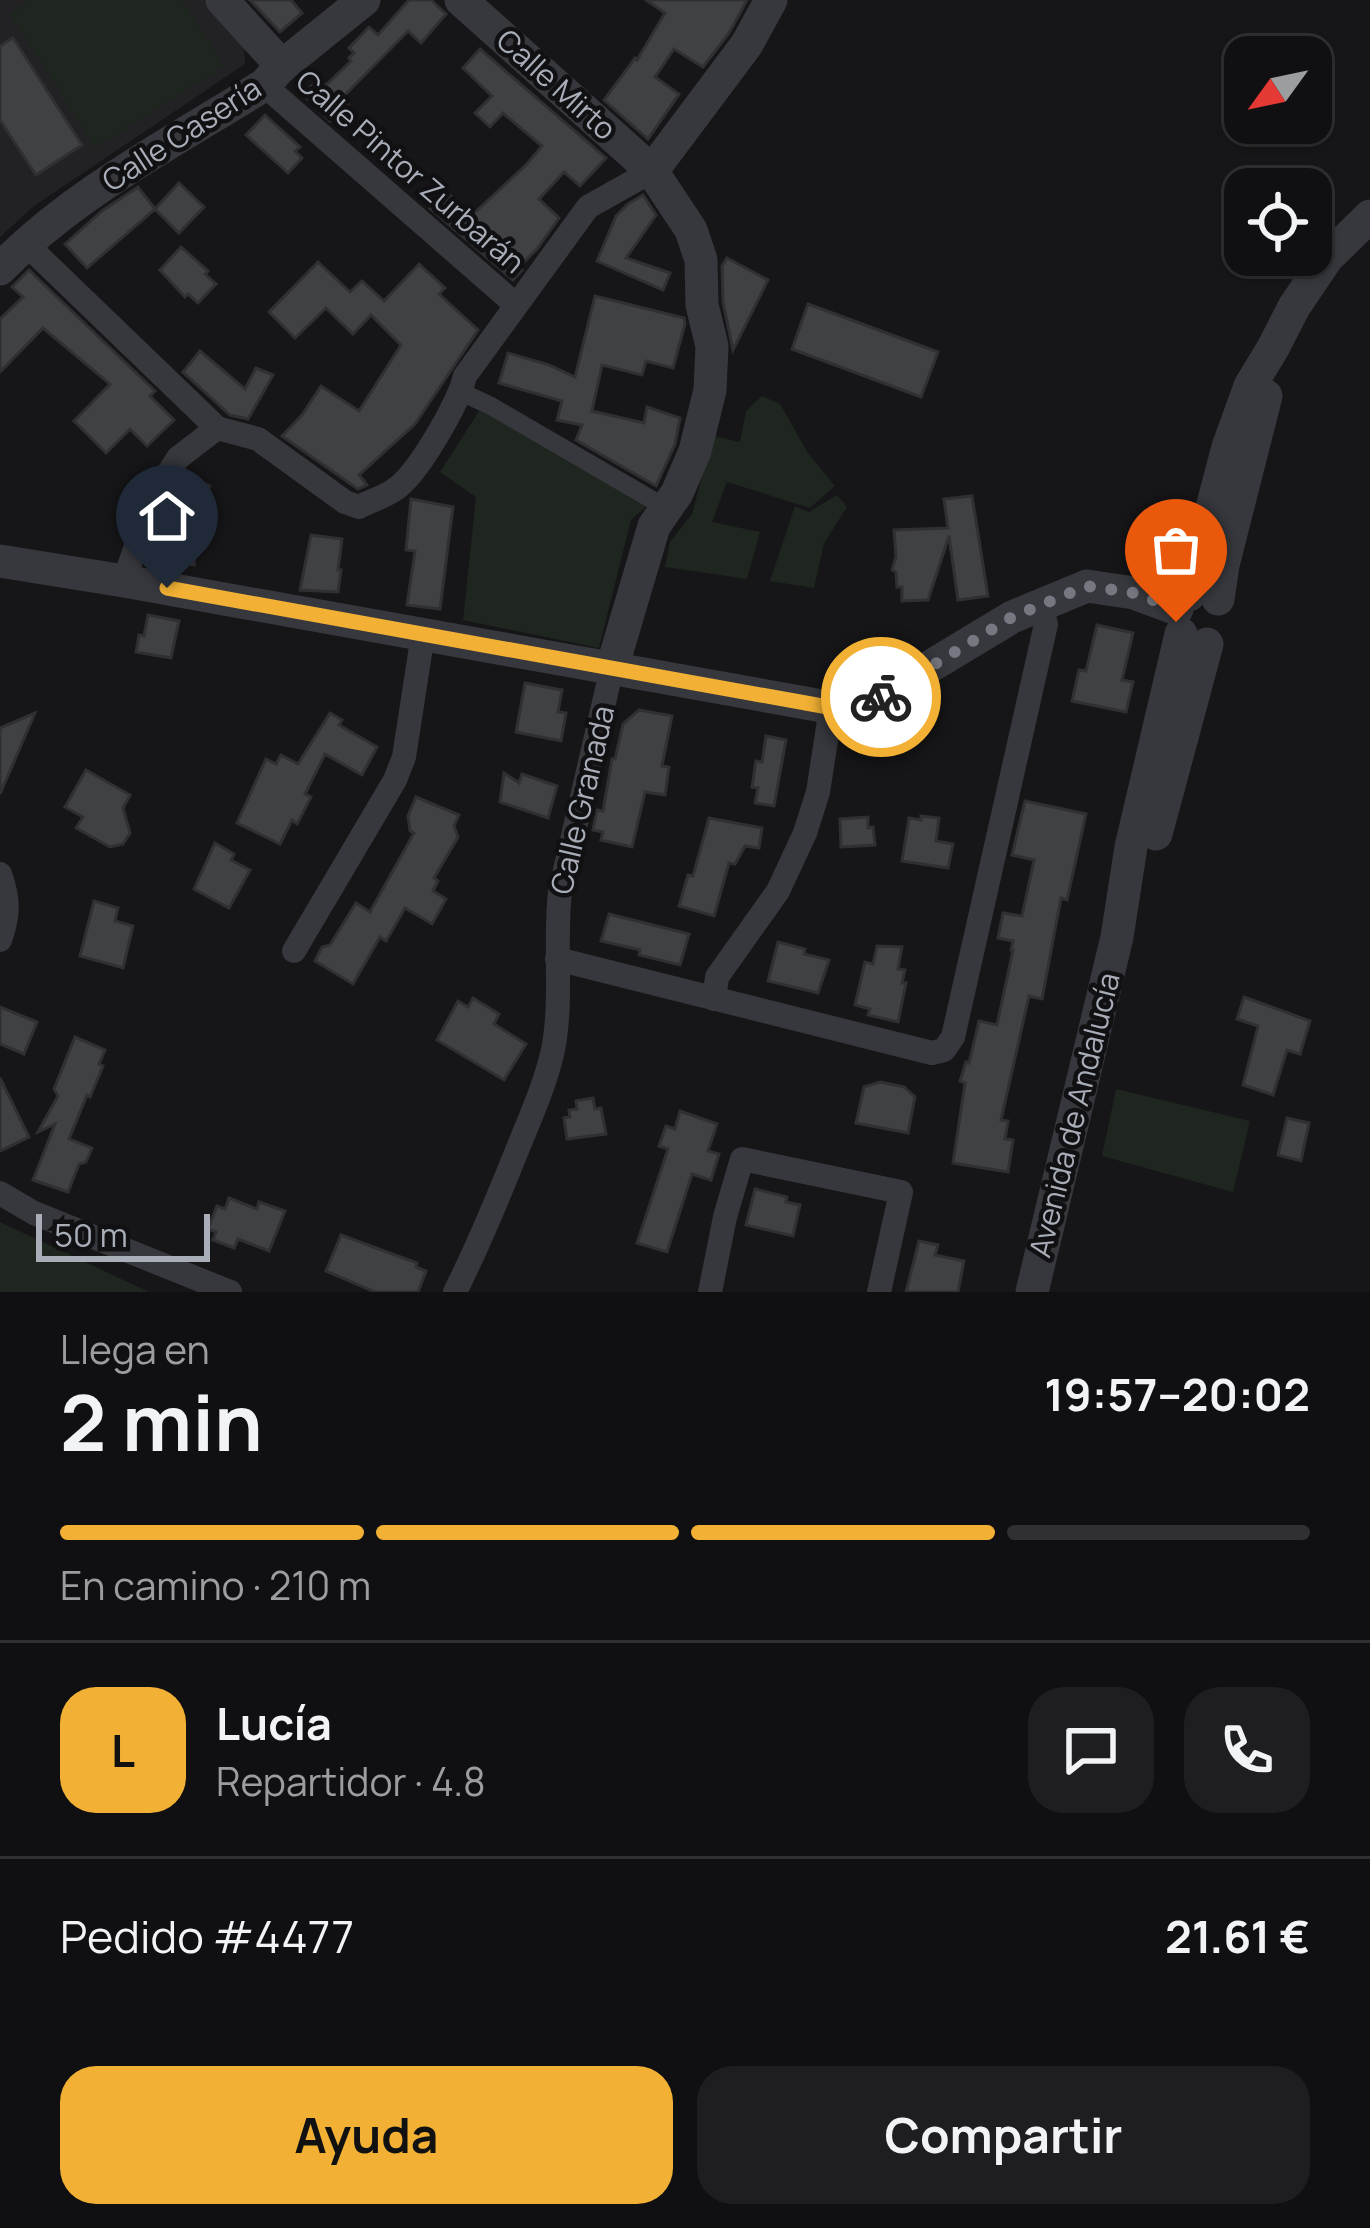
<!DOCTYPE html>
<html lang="es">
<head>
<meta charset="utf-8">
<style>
  :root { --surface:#101012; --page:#1e1e20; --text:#f1f3f6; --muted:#9c9d9f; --line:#303032; --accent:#f2b134 }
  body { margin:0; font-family:Manrope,sans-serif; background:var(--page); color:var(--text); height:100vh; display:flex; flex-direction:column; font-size:45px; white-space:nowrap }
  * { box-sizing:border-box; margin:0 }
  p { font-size:39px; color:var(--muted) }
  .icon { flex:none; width:66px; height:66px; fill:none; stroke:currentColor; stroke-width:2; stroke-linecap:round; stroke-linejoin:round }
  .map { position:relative; height:1292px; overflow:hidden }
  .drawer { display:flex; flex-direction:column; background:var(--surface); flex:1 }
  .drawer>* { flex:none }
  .needle { width:78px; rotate:237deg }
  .fabs { position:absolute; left:1224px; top:36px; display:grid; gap:24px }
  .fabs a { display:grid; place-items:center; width:108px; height:108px; border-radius:24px; background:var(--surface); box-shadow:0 3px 9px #0004,0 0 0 3px var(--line); font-size:60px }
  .scale { position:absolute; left:36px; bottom:30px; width:174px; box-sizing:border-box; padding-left:12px; border:6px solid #a8adb8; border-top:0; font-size:33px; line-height:42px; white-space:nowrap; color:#a8adb8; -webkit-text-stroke:9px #111113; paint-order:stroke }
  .pin { position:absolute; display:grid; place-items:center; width:102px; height:102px; color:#fff; margin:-123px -51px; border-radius:50% 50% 50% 0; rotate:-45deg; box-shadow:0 0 12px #0007 }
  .pin .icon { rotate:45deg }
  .courier { position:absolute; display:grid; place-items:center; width:120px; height:120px; margin:-60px; border:9px solid #f2b134; border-radius:50%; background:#fff; color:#222; box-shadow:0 3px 15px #0007 }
  .headline em { font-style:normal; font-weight:700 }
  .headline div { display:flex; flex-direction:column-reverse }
  .headline { display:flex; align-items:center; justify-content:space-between; height:204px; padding:0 60px }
  h1 { font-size:78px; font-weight:700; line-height:90px }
  .bar { display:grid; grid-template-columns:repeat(4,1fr); gap:18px 12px; align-content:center; height:144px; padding:0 60px }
  .bar i { height:15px; border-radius:9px; background:var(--line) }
  .bar .current { background:var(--accent) }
  .bar p { grid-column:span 4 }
  .line { display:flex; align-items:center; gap:30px; padding:0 60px; border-top:3px solid var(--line) }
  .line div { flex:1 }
  .round { display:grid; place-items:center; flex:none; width:126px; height:126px; border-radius:36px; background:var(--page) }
  .cta { display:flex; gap:24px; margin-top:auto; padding:24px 60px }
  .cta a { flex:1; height:138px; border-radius:36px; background:var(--accent); color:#111; font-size:48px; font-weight:700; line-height:138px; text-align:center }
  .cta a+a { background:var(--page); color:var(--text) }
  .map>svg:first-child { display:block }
  .built { fill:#222225 }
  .green { fill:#1e261f }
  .building { fill:#404145; stroke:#303034; stroke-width:3 }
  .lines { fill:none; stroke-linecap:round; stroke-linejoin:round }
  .pedestrian { stroke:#37383d; stroke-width:18 }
  .minor { stroke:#37383d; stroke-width:24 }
  .tertiary { stroke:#37383d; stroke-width:33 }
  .done { stroke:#757880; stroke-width:12; stroke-dasharray:0 21.6 }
  .route { stroke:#f2b134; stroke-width:15 }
  .labels { text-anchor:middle; stroke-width:9; stroke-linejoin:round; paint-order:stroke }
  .street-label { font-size:30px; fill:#a8adb8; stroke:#111113 }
</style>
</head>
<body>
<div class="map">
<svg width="1370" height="1292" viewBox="0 0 1370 1292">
  <rect width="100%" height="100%" fill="#161618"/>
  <polygon class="built" points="0,0 205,0 244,45 245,64 34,206 0,237"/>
  <g class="green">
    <polygon points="30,0 182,0 224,66 95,148 10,13"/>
    <polygon points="762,396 780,404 808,453 835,486 810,508 727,482 712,522 760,532 747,579 665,567 670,542 692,514 713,436 740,442 746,411"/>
    <polygon points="483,405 651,502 631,520 599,648 463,620 476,497 440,472"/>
    <polygon points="837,495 847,507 824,543 814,588 770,581 795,506 809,512"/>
    <polygon points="1116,1089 1250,1121 1233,1192 1102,1156"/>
    <polygon points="0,1222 149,1292 0,1292"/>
  </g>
  <g class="building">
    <polygon points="250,0 291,0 302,13 280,32"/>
    <polygon points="409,0 431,0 446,14 421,43 408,31 342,98 348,104 330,121 303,94 319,79 325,86 351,61 349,58 354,53 349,48 369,27 378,35"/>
    <polygon points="646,0 747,0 729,33 703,67 674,49 655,77 679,94 648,139 604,100 635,58 637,60 665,13"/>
    <polygon points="13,38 82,145 36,175 0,120 0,46"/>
    <polygon points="480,49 606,158 580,186 564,172 539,199 559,218 537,249 519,267 522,270 513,280 430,208 445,191 472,215 526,165 542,146 503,113 490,127 475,113 492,96 463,68"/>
    <polygon points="265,115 300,147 295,151 302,158 288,173 246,135"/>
    <polygon points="179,183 204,207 179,233 155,209 87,268 65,244 102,211 138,187 155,209"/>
    <polygon points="643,195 656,215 626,258 670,273 663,290 597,261 616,216 628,204"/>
    <polygon points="181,247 208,271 205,274 216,284 198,303 188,294 185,297 160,270"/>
    <polygon points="727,258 768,280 733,350 723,302 722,266"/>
    <polygon points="318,262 350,292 362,281 384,301 419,264 445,288 439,294 478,330 415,424 359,475 367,485 358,489 282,436 302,415 321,386 359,411 401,345 371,315 353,334 326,308 295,338 269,312"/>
    <polygon points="29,270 155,391 150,396 174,420 147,446 130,429 106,453 74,421 110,384 43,328 0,372 0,319 23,297 12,287"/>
    <polygon points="595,296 684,318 685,324 673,368 646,361 642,375 602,365 592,411 644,423 647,407 680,418 675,444 656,486 576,440 582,425 557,420 562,401 499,383 508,353 549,365 575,377"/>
    <polygon points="808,304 938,352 921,397 792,349"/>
    <polygon points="200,351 245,389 256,368 273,375 248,419 230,415 183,372"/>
    <polygon points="189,477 210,486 185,530 196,537 194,565 162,559 178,498 183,499"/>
    <polygon points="972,496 988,596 958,600 949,536 928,600 902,601 902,587 897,587 896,572 892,570 896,557 894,530 948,528 944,499"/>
    <polygon points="411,499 453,507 440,609 407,605 415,551 406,550"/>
    <polygon points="311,535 342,539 338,570 341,570 338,592 300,590"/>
    <polygon points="148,615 179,621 171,658 136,652 139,635 144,636"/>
    <polygon points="1097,625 1133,633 1122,680 1133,682 1126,712 1072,701 1079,670 1086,671"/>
    <polygon points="525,683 562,690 558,712 566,713 561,741 516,732"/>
    <polygon points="639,710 672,716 662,766 669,767 665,795 645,792 632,847 601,840 603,832 593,830 597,810 603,811 612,759 615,759 623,724"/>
    <polygon points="35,713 0,794 0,728"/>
    <polygon points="330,713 342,720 339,725 377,747 362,775 325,754 305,794 311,797 297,824 292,820 280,844 237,823 266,759 276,764 281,755 298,764"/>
    <polygon points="766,736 786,740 774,806 755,803 758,788 752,787 756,761 762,762"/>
    <polygon points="86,770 130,795 123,808 130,833 123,844 110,847 76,828 83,817 65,807"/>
    <polygon points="504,773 519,783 522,774 557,786 548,818 500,802"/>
    <polygon points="416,797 459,815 454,826 458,837 434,878 438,881 433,891 446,899 432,924 405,908 386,941 380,937 353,984 315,961 322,947 330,945 356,903 370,912 414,833 410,831 408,816"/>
    <polygon points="1025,801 1086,814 1067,900 1061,898 1042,999 1029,996 1001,1120 1008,1121 1005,1139 1013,1140 1008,1172 953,1163 965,1083 960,1081 966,1062 969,1063 979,1021 997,1025 1013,950 1011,950 1013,941 998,938 1003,913 1022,916 1034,860 1012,855"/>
    <polygon points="921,816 939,818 936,841 953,844 948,868 902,861 909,818 921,820"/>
    <polygon points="868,817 868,828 873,827 875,845 841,847 840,819"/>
    <polygon points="709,818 762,828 759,848 745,846 735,864 729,863 714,916 679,906 688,875 693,876"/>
    <polygon points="215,843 234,854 231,860 250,870 229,908 194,889"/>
    <polygon points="94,901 118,908 115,921 133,926 123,968 80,956"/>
    <polygon points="609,914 689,934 680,965 639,955 640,950 601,941"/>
    <polygon points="778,942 805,949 804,954 829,960 818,993 768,981"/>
    <polygon points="877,946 902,947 898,969 905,970 902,983 906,983 898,1022 868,1015 870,1009 855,1005 865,962 873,964"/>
    <polygon points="1244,997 1310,1021 1300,1054 1287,1050 1273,1095 1243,1085 1258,1026 1237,1019"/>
    <polygon points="473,998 499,1014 494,1024 526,1044 504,1080 437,1040 458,1001 468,1007"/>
    <polygon points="0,1007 37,1022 24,1054 0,1044"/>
    <polygon points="75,1037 105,1050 99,1064 103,1066 90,1097 87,1095 69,1139 92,1148 86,1162 79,1164 68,1192 33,1180 55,1124 38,1132 58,1096 54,1089"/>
    <polygon points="0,1078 29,1137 0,1151"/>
    <polygon points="880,1082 904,1087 915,1097 908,1133 856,1123 864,1087"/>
    <polygon points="593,1098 595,1109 601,1108 606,1134 567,1139 564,1118 570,1117 569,1110 577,1109 576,1101"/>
    <polygon points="680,1111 717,1124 708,1151 719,1154 711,1180 692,1174 667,1252 637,1243 668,1149 659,1146 666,1126 675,1129"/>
    <polygon points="1287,1118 1309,1123 1301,1161 1278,1155"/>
    <polygon points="755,1189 787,1197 786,1202 800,1205 793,1236 746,1225"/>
    <polygon points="229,1198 257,1209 259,1202 285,1211 269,1251 238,1239 234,1248 213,1240 216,1232 208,1229 217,1206 225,1209"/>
    <polygon points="341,1235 417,1263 416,1267 426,1271 418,1292 375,1292 326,1271"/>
    <polygon points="919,1241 938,1245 935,1255 964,1261 958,1292 906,1292"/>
  </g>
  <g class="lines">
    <polyline class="pedestrian" points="461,392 491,406 668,509"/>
    <g class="minor">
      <polyline points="264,85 516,305"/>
      <polyline points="25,243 217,428"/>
      <path d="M124,581L153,497L178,458L217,428L258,439L345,502L359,507C370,501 384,497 394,490C417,476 458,404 465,376L588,207L652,171"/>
      <path d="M0,874C9,899 9,915 0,940"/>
      <polyline points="294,951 395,780 404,757 423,634"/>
      <polyline points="557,959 932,1053 944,1050 953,1037 1046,624 1040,603"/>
      <polyline points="714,999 717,977 778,891 805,833 818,792 831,708"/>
      <polyline points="0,1193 34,1213 230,1292"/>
      <path d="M455,1292C480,1242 501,1190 522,1138C534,1109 546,1081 553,1050C563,998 554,945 560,892L612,668"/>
      <polyline points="710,1292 725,1217 742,1159 901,1192 879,1292"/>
    </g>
    <g class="tertiary">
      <polyline points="222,0 282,66"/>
      <polyline points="461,0 652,171 691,230 701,260 702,305 712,346 710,390 695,451 677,493 654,526 612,668"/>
      <polyline points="652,171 747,44 771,0"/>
      <path d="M0,269C74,193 175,141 264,85L282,66L364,0"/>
      <polyline points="0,561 124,581 850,711 863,707 1012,617 1087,586 1134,593 1177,609"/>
      <polyline points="1189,595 1228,447 1250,386 1273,348 1294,307 1327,258 1370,216"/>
      <polyline points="1218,599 1223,565 1266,396"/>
      <polyline points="1156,834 1207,644"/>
      <polyline points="1032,1292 1117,937 1131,847 1181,634"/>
    </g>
  </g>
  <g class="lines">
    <polyline class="done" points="881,697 1012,617 1087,586 1134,593 1178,609 1176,622"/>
    <polyline class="route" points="167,588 850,711 881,697"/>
  </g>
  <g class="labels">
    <g class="street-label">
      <text transform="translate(556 85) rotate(42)" y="10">Calle Mirto</text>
      <text transform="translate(182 135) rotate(-33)" y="10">Calle Casería</text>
      <text transform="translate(410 172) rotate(41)" y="10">Calle Pintor Zurbarán</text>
      <text transform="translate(583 800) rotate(-77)" y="10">Calle Granada</text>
      <text transform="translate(1075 1115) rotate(-76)" y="10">Avenida de Andalucía</text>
    </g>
  </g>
</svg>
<div class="fabs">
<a><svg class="needle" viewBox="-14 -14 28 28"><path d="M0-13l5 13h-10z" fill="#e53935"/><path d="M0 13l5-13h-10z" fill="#9c9d9f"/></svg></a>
<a><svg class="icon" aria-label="locate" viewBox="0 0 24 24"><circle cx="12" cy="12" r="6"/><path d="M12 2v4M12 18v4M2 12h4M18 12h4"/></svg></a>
</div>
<div class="scale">50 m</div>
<div class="pin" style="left:1176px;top:622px;background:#ea580c"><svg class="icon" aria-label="bag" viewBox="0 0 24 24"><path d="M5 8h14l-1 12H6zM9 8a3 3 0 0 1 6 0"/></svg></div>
<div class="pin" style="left:167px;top:588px;background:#1f2937"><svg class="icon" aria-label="home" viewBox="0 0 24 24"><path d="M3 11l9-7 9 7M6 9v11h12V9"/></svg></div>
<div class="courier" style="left:881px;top:697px"><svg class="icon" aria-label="bike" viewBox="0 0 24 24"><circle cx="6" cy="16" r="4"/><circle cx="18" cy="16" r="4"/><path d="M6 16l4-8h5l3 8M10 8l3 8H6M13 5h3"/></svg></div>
</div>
<section class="drawer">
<div class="headline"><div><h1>2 min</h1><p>Llega en</p></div><em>19:57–20:02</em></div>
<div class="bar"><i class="current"></i><i class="current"></i><i class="current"></i><i></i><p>En camino · 210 m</p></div>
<div class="line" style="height:216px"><b class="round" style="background:var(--accent);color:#111">L</b><div><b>Lucía</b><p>Repartidor · 4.8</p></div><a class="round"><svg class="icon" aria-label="chat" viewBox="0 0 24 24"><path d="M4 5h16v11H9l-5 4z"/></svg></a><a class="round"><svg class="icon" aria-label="phone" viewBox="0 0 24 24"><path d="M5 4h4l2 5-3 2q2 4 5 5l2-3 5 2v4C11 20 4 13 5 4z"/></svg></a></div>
<div class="line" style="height:156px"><div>Pedido #4477</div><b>21.61 €</b></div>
<div class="cta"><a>Ayuda</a><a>Compartir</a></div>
</section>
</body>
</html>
